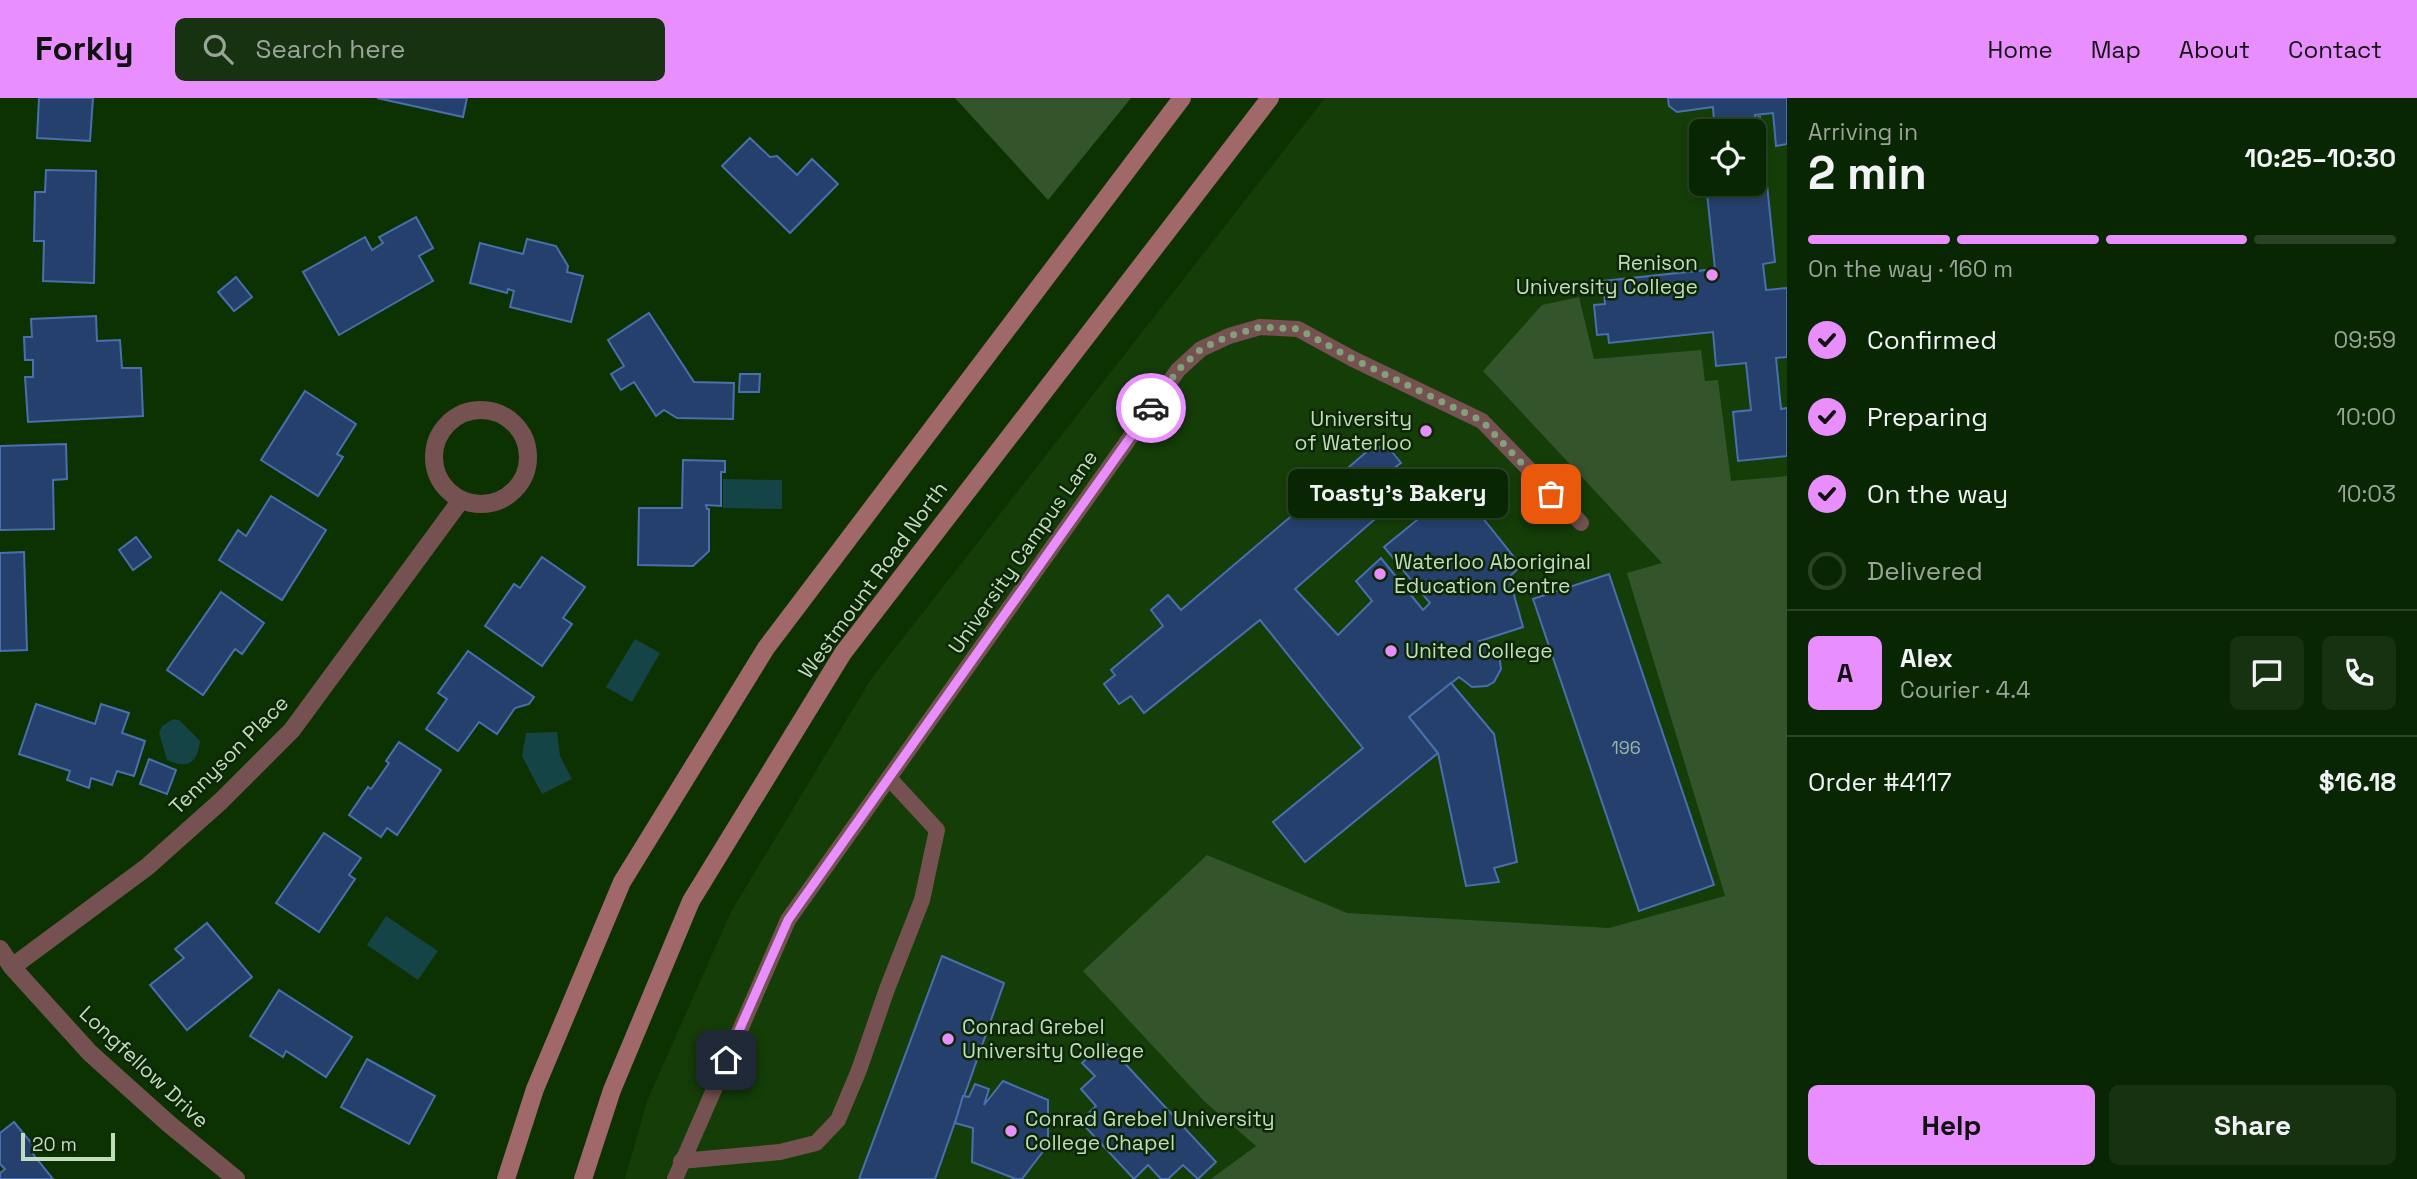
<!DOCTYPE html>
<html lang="en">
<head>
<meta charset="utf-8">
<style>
  :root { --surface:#092602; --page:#173211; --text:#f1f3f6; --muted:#99a599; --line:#294324; --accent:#e98efe }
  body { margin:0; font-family:"Space Grotesk",sans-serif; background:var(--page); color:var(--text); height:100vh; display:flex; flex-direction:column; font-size:26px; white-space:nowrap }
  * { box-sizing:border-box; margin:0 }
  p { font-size:23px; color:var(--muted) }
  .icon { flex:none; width:38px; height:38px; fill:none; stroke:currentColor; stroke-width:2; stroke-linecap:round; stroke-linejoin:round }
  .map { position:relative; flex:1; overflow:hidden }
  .side { display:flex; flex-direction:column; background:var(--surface); width:630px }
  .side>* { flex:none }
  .buttons { position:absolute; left:1689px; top:21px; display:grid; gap:14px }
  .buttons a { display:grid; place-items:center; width:77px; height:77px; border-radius:10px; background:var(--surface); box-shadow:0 4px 10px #0003,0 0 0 2px var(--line); font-size:35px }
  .scale { position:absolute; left:21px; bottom:18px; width:94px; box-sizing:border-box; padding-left:7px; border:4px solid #c1dcbb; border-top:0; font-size:19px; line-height:24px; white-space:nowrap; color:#c1dcbb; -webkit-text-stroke:5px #0c2606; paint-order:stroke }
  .pin { position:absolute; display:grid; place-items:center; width:60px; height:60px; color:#fff; margin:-30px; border-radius:14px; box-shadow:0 4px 10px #0006 }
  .courier { position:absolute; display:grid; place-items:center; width:70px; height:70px; margin:-35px; border:5px solid #e98efe; border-radius:50%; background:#fff; color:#222; box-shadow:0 2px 9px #0007 }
  .bubble { position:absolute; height:49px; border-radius:10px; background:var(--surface); box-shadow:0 4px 10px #0003,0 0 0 2px var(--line); font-size:23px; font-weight:600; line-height:49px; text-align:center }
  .headline em { font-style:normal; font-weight:600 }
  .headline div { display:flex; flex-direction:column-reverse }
  .headline { display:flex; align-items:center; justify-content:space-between; height:119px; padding:0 21px }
  h1 { font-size:46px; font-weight:600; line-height:52px }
  .bar { display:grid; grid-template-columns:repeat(4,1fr); gap:10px 7px; align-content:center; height:84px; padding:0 21px }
  .bar i { height:9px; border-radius:5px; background:var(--line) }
  .bar .selected { background:var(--accent) }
  .bar p { grid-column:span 4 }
  .line { display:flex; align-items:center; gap:18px; padding:0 21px; border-top:2px solid var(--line) }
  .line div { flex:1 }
  .round { display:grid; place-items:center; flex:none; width:74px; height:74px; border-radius:10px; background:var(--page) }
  ol { padding:0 21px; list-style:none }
  li { display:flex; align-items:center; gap:21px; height:77px }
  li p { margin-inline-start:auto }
  li .icon { padding:7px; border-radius:50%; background:var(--accent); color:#111; stroke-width:4 }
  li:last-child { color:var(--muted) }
  li i { width:38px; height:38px; border:4px solid var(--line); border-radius:50% }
  .action { display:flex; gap:14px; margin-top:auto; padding:14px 21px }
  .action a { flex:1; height:80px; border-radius:10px; background:var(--accent); color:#111; font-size:28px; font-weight:600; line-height:80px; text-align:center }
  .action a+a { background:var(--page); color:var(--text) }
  header { display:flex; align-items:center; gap:42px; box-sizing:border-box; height:98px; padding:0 35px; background:var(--accent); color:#111 }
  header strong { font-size:33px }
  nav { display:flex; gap:38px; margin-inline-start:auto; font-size:24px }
  .search { width:490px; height:63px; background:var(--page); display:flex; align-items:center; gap:18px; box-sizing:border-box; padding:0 24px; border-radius:10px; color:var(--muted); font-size:26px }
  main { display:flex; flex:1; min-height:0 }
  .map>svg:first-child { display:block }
  .built { fill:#143d08; fill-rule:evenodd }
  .green { fill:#34542c }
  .water { fill:#144446 }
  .building { fill:#25406c; stroke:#496fae; stroke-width:2 }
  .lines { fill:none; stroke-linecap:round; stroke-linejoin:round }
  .lane { stroke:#755251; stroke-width:16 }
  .street { stroke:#755251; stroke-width:18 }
  .secondary { stroke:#a06868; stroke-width:18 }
  .done { stroke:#82a07a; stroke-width:7; stroke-dasharray:0 12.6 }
  .route { stroke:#e98efe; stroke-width:9 }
  .poi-dot { fill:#e98efe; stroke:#0c2606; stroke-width:2.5 }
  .labels { text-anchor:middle; stroke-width:5; stroke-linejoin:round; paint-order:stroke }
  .number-label { font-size:18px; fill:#9ab5a7 }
  .poi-label { font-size:21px; fill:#c1dcbb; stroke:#0c2606; text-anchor:start }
  .street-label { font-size:21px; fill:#c1dcbb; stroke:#0c2606 }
</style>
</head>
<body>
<header>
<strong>Forkly</strong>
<div class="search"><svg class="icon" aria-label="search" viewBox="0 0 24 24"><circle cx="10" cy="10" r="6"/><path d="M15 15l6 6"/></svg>Search here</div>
<nav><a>Home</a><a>Map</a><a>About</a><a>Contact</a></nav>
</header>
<main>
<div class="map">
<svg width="1787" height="1081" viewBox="0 0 1787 1081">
  <rect width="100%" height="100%" fill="#0c3202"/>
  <path class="built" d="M1325,0H1787V1081H625L647,1003L731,814L871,581ZM1701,33H1754V86H1701Z"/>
  <g class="green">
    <polygon points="955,0 1131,0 1048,102"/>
    <polygon points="1579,199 1594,261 1701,252 1705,283 1718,282 1731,383 1787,378 1787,1081 1211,1081 1256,1048 1204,1003 1083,873 1207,757 1347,815 1609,830 1725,798 1627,475 1662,465 1483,273 1542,207"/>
  </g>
  <g class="water">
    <polygon points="723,381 782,382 782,411 723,410"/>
    <polygon points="635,541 660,555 632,604 606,589"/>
    <path d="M173,621L179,622L200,643C197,666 188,671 167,662L159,635L162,628Z"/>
    <polygon points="557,634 560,658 572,681 542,696 522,658 526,635"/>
    <polygon points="386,818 438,853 418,882 367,847"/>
  </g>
  <g class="building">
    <polygon points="39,0 93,0 90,43 37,40"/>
    <polygon points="377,0 467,0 463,19"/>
    <polygon points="1668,0 1787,0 1787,46 1776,48 1773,15 1755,17 1755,20 1760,19 1775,164 1763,166 1766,192 1787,190 1787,259 1776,260 1781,311 1787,310 1787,358 1738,363 1733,314 1751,312 1746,265 1716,268 1713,234 1609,245 1608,236 1597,237 1594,207 1605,206 1603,183 1715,171 1706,86 1754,86 1754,33 1701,33 1701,39 1700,25 1714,24 1713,9 1677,14 1669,8"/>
    <polygon points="750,40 770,59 777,58 797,77 812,61 838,86 790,135 722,68"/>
    <polygon points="46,72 96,73 94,185 43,183 44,143 34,143 35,94 45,94"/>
    <polygon points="416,119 433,150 419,158 433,183 339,237 303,174 365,139 372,152 383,145 379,139"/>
    <polygon points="527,141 556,148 568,168 567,174 583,178 571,224 510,209 514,193 508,191 507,195 470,185 480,145 523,156"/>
    <polygon points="236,179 252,199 234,213 218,194"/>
    <polygon points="649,215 694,284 734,285 733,321 677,320 664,312 656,318 634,284 621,292 611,276 624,268 608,242"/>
    <polygon points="96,218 97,243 120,242 122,270 141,270 143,318 28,324 25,279 33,279 33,262 25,262 24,239 32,239 31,221"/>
    <polygon points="740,276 760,276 759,294 739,294"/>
    <polygon points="305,293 356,326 337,356 343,359 318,398 261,362"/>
    <polygon points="1385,345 1401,365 1390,373 1407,393 1295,491 1338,537 1372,503 1356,483 1381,460 1423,512 1430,505 1384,449 1471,378 1492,403 1478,414 1521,468 1509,479 1523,529 1480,543 1487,545 1499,556 1501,571 1494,584 1487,588 1472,589 1459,579 1409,619 1438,655 1305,764 1273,724 1363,650 1260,522 1144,615 1131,598 1119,606 1104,586 1115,577 1111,572 1163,528 1151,512 1168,497 1181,512 1302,409 1289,394 1306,378 1320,394 1371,350 1374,354"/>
    <polygon points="66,346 67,381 53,382 54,431 0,432 0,348"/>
    <polygon points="683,362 725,363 725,374 721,374 721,408 706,407 707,411 709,411 709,453 693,468 638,467 639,410 682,410"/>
    <polygon points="271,398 326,432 282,502 219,462 238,432 246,438"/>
    <polygon points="136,439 151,459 133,472 119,452"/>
    <polygon points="24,454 27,552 0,553 0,455"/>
    <polygon points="542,459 585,489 563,520 572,526 542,568 485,528 514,486 520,490"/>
    <polygon points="1609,476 1714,787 1639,813 1533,501"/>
    <polygon points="221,494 264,525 242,556 235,551 203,597 167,572"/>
    <polygon points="468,553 534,599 529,606 515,610 497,636 479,624 458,653 426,631 447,601 438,595"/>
    <polygon points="1451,585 1494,636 1517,764 1494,770 1499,784 1466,788 1438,655 1409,619"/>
    <polygon points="36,606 95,626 101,606 129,615 122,635 145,643 134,678 117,673 112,687 91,680 89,690 67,682 70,673 19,656"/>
    <polygon points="399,644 441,672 397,737 387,730 381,739 349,717 368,689 371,691 389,665 386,663"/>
    <polygon points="149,661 176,672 167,696 140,686"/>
    <polygon points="324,735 361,760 349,777 355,781 319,834 276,805"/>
    <polygon points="207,825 252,879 187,932 150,887 184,860 175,851"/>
    <polygon points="942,858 1004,885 935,1081 859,1081"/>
    <polygon points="279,892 352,939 326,979 286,953 283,959 250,938"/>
    <polygon points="1105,944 1216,1064 1198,1081 1183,1067 1168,1081 1161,1081 1148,1067 1134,1081 1080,1023 1096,1008 1081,991 1095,978 1082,965"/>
    <polygon points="367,961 435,998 409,1046 341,1009"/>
    <polygon points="1003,983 1048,1002 1048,1047 1022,1081 1016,1081 972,1064 973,1030 955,1025 963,998 969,999 975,986 989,991 984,1007"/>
    <polygon points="14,1024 37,1052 33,1056 53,1081 0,1081 0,1075 5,1071 0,1066 0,1035"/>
  </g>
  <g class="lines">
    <g class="lane">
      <polyline points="681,1063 780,1054 816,1045 838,1022 859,972 887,891 922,802 937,732 889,680"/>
      <polyline points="675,1081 788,822 1178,272 1201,251 1229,238 1260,229 1298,231 1353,261 1482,323 1581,425"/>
    </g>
    <g class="street">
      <circle cx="481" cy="359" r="47"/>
      <polyline points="0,851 12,869 90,955 169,1026 236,1081"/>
      <polyline points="12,869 147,769 221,703 292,632 461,402"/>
    </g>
    <g class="secondary">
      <polyline points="506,1081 535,991 622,784 766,550 1182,0"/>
      <polyline points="583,1081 612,992 691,803 843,555 1270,0"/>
    </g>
  </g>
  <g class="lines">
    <polyline class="done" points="1151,310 1178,272 1201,251 1229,238 1260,229 1298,231 1353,261 1482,323 1551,396"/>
    <polyline class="route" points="726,962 788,822 1151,310"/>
  </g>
  <g class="poi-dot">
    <circle cx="1712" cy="177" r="7"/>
    <circle cx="1426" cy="333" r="7"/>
    <circle cx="1380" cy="476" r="7"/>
    <circle cx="1391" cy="553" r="7"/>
    <circle cx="948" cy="941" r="7"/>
    <circle cx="1011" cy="1033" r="7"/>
  </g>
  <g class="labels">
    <g class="number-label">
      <text x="1626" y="656">196</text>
    </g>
    <g class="poi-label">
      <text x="1698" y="172" text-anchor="end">Renison<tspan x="1698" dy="24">University College</tspan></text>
      <text x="1412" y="328" text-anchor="end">University<tspan x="1412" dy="24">of Waterloo</tspan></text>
      <text x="1394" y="471">Waterloo Aboriginal<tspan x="1394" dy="24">Education Centre</tspan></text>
      <text x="1405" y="560">United College</text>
      <text x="962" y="936">Conrad Grebel<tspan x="962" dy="24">University College</tspan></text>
      <text x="1025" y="1028">Conrad Grebel University<tspan x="1025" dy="24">College Chapel</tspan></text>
    </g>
    <g class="street-label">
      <text transform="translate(1023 454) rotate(-55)" y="7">University Campus Lane</text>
      <text transform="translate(873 482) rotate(-54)" y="7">Westmount Road North</text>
      <text transform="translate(229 657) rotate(-45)" y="7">Tennyson Place</text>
      <text transform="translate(144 969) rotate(43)" y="7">Longfellow Drive</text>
    </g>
  </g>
</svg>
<div class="buttons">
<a><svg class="icon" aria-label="locate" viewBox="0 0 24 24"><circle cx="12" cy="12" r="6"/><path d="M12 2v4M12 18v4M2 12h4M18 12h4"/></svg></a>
</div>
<div class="scale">20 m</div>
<div class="pin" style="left:1551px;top:396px;background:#ea580c"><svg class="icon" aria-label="bag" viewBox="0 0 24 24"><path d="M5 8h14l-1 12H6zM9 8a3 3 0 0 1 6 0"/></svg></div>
<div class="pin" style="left:726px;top:962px;background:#1f2937"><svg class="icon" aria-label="home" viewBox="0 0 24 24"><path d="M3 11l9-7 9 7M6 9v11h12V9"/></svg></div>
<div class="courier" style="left:1151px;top:310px"><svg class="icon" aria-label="car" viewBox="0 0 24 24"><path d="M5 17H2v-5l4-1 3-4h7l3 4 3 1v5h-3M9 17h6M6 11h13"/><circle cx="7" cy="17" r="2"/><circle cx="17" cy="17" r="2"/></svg></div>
<div class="bubble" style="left:1288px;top:371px;width:220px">Toasty's Bakery</div>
</div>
<section class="side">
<div class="headline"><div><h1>2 min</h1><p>Arriving in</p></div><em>10:25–10:30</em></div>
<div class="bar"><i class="selected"></i><i class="selected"></i><i class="selected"></i><i></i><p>On the way · 160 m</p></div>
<ol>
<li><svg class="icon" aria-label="check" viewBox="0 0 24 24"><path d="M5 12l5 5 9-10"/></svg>Confirmed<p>09:59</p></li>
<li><svg class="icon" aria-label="check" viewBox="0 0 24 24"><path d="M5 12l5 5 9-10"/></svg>Preparing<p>10:00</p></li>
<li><svg class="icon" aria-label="check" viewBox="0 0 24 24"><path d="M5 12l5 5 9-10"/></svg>On the way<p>10:03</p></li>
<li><i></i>Delivered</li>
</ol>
<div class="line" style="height:126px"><b class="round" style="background:var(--accent);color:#111">A</b><div><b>Alex</b><p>Courier · 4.4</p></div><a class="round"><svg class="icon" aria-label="chat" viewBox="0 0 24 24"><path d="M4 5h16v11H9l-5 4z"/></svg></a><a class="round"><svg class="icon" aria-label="phone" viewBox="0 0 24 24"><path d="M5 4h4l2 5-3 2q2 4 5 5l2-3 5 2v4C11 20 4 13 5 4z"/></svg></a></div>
<div class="line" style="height:91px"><div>Order #4117</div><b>$16.18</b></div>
<div class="action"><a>Help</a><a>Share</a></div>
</section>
</main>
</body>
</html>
